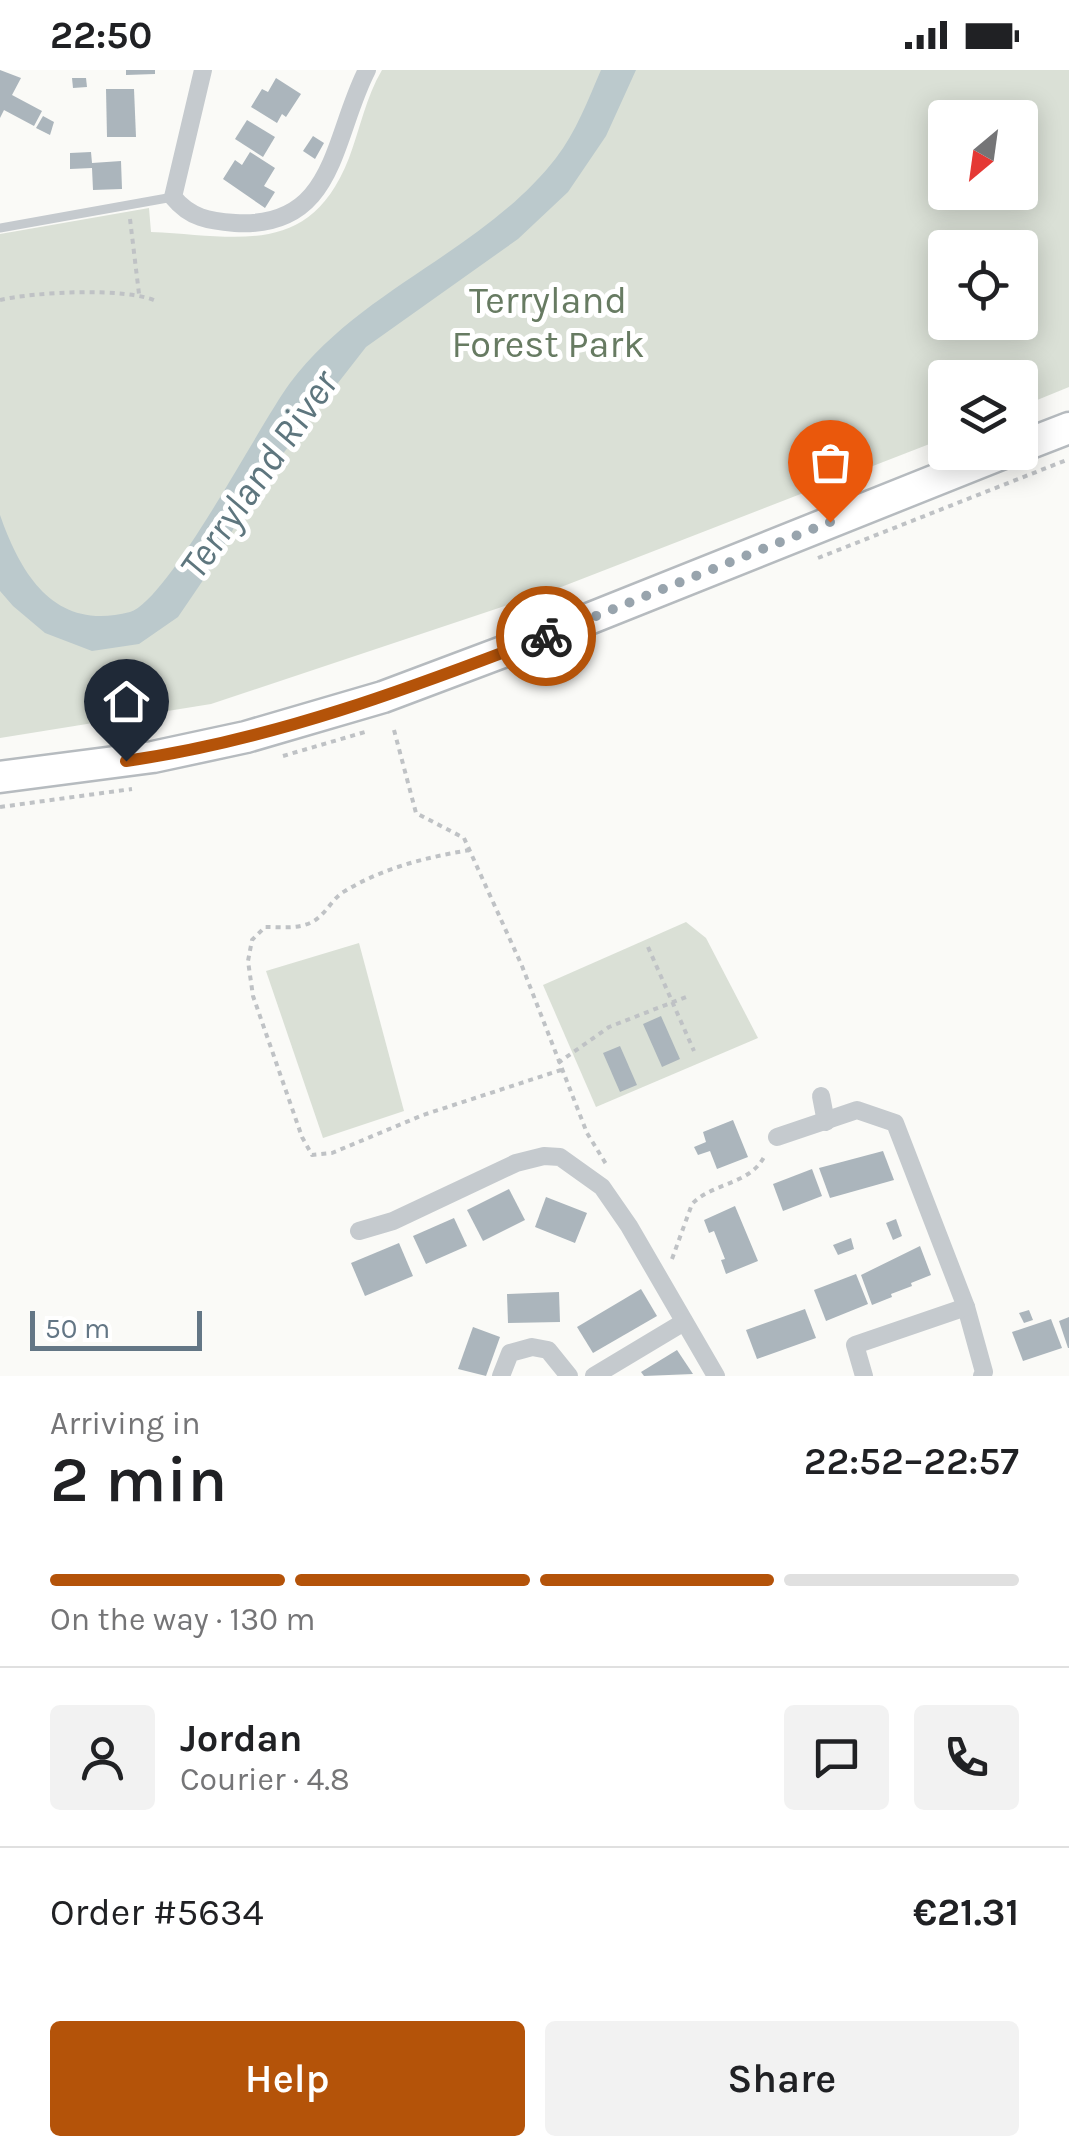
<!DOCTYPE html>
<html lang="en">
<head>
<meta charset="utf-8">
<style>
  :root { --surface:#fff; --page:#f2f2f2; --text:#202124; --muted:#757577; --line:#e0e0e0; --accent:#b45309 }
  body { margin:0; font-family:Karla,sans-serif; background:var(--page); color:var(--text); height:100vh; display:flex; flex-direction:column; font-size:38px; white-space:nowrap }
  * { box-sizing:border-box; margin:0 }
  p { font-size:32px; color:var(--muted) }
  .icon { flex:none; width:55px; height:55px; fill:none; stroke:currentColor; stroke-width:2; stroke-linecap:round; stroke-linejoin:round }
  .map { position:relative; height:1306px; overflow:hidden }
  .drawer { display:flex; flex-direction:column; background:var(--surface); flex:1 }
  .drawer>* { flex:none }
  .needle { width:65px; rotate:209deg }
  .fabs { position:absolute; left:928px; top:30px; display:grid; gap:20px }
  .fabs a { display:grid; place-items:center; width:110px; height:110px; border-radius:10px; background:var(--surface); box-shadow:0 5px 25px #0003; font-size:50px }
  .scale { position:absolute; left:30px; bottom:25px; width:172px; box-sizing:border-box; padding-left:10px; border:5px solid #637685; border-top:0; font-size:28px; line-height:35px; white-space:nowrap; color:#637685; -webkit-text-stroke:8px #fff; paint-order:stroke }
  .pin { position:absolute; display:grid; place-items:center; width:85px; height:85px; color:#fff; margin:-102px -42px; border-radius:50% 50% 50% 0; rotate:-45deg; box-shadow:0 0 10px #0007 }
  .pin .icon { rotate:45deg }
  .courier { position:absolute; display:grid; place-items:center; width:100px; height:100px; margin:-50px; border:8px solid #b45309; border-radius:50%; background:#fff; color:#222; box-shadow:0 2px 12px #0007 }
  .overview em { font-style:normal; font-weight:600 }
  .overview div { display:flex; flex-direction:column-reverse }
  .overview { display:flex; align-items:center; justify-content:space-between; height:170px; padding:0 50px }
  h1 { font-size:65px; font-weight:600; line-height:75px }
  .bar { display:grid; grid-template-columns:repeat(4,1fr); gap:15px 10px; align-content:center; height:120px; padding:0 50px }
  .bar i { height:12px; border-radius:8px; background:var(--line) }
  .bar .on { background:var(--accent) }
  .bar p { grid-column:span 4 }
  .line { display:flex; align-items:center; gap:25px; padding:0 50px; border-top:2px solid var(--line) }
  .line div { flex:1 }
  .round { display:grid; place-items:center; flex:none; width:105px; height:105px; border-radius:10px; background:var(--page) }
  .button { display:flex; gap:20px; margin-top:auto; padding:20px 50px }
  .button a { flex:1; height:115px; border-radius:10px; background:var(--accent); color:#fff; font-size:40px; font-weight:600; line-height:115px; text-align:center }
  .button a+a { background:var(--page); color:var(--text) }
  .status { display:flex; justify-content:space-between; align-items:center; height:70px; padding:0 50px; background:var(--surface); direction:ltr }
  .status svg { height:28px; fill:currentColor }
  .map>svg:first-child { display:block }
  .green { fill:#dae0d6; fill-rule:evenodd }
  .water { fill:#bbc9cc }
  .building { fill:#abb5bc }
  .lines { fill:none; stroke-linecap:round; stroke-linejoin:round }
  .trunk-casing { stroke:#b6bbbf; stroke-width:35 }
  .path { stroke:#bfc2c5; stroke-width:4; stroke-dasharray:5 5; stroke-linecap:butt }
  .service { stroke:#c5cace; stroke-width:9 }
  .minor { stroke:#c5cace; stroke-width:18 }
  .trunk { stroke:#fff; stroke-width:30 }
  .done { stroke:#98a4ad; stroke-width:10; stroke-dasharray:0 18 }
  .route { stroke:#b45309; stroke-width:12 }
  .labels { text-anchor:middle; stroke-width:10; stroke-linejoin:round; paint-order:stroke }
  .park-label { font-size:38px; fill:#677b62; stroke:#fff }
  .water-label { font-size:40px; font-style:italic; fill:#5e767e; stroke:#fff }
</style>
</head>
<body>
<div class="status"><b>22:50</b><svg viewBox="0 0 49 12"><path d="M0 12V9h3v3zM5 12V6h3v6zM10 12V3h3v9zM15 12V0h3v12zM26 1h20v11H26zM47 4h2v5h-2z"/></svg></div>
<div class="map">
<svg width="1069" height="1306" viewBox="0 0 1069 1306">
  <rect width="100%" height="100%" fill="#fafaf7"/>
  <g class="green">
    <path d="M382,0H1069V317L1020,337V308H945V368L556,519L211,634L0,668V164L149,138L151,162C239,166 310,188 349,88C360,59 366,27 382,0ZM945,48H1020V122H945ZM945,178H1020V252H945Z"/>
    <polygon points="686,852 706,868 758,968 596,1037 543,915"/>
    <polygon points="359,873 404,1041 323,1068 266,901"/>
  </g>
  <path class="water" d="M601,0H636L606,66L568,122L518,169L366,277L257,417L210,500L178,547L139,574L92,581L45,563L13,536L0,521V445C21,505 55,562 130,542C169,530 259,355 290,313C361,218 484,181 556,88C576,62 588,30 601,0Z"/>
  <g class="building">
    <polygon points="0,0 21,8 12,25 42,41 34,56 4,40 0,48"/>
    <polygon points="126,0 155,0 155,4 126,5"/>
    <polygon points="72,8 86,8 87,17 73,18"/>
    <polygon points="276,8 301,24 286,47 282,44 277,53 251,37 262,19 268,22"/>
    <polygon points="106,19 134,19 136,67 107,67"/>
    <polygon points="43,46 54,52 50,65 36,58"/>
    <polygon points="247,50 275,67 263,87 235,69"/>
    <polygon points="313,66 324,73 315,89 303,81"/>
    <polygon points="91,82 92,93 121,91 122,119 93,120 92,98 70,99 70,83"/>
    <polygon points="250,82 275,98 264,116 275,122 265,138 223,109 235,90 242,95"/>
    <polygon points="661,946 680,989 662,997 643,954"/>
    <polygon points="620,976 637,1015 620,1022 603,983"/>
    <polygon points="733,1050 748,1087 717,1099 710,1081 698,1085 694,1077 706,1072 703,1062"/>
    <polygon points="883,1081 894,1110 830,1128 819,1098"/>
    <polygon points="812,1099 822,1126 783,1141 773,1114"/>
    <polygon points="509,1119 525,1150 483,1171 467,1140"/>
    <polygon points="546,1127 587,1143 575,1173 535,1157"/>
    <polygon points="735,1136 758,1191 726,1204 721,1190 725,1189 714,1161 709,1163 704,1150"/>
    <polygon points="454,1148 467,1176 426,1194 413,1166"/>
    <polygon points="896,1149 902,1166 893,1170 886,1153"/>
    <polygon points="851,1168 854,1179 838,1185 833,1175"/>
    <polygon points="399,1173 413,1206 365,1226 351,1193"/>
    <polygon points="920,1176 931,1205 911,1213 912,1216 891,1224 892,1227 872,1235 861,1205"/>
    <polygon points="856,1204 868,1234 826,1251 814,1220"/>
    <polygon points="641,1219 657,1246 593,1283 577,1257"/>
    <polygon points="559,1222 560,1252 508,1253 507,1224"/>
    <polygon points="805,1239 816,1268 757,1289 746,1260"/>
    <polygon points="1029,1240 1033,1250 1024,1253 1019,1243"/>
    <polygon points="1069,1247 1069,1278 1068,1278 1059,1251"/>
    <polygon points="1051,1249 1062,1278 1023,1291 1012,1262"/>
    <polygon points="473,1257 500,1267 486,1306 458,1299"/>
    <polygon points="677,1280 693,1304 644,1306 641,1302"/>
  </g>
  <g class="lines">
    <defs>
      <g id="trunk">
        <polyline points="1020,377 1069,358"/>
        <polyline points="0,707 153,687 246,667 383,627 561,560 1006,382"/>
      </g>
    </defs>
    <use href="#trunk" class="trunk-casing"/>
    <g class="path">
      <polyline points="130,149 139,224"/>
      <path d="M0,230C35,222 125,217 156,231"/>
      <polyline points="818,488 1069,389"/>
      <polyline points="394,660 416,743 464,768 522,896 587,1063 606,1094"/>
      <polyline points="283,686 365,662"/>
      <polyline points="0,737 132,719"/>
      <path d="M470,780C427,787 383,798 345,821C334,827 328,840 318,848C304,860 282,857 265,857L252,870L248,891L253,926L302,1067L312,1085L332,1083L423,1045L561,1000"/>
      <polyline points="648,877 694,981"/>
      <polyline points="558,993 609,957 686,927"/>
      <path d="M672,1189L692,1134C713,1112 751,1115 765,1085"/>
    </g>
    <polyline class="service" points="0,158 173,127"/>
    <g class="minor">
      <path d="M203,0L173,127C190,148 209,151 235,153C336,159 332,68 367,0"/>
      <polyline points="821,1026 826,1052"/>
      <polyline points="777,1067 857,1040 895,1053 966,1237 984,1302 982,1306"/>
      <polyline points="359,1161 393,1151 516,1093 544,1086 560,1087 602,1117 629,1156 716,1306"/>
      <polyline points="501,1306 510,1283 532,1277 548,1280 569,1306"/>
      <polyline points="594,1306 684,1252"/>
      <polyline points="864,1306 855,1275 966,1237"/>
    </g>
    <use href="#trunk" class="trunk"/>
  </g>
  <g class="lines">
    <polyline class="done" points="546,566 830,452"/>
    <path class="route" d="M126,691C272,670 409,619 546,566"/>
  </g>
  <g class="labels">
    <g class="park-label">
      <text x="548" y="243">Terryland<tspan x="548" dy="44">Forest Park</tspan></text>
    </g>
    <g class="water-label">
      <text transform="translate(258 404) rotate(-55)" y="14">Terryland River</text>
    </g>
  </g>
</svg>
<div class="fabs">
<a><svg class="needle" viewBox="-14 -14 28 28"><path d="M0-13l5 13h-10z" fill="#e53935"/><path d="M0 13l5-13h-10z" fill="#757577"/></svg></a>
<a><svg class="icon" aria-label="locate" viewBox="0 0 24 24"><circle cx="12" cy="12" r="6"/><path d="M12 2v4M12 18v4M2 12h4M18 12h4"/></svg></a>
<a><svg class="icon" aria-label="layers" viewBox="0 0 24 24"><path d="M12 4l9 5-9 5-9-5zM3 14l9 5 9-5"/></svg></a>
</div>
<div class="scale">50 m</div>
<div class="pin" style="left:830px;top:452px;background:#ea580c"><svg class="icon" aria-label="bag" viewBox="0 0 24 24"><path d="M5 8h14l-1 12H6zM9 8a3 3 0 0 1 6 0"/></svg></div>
<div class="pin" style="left:126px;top:691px;background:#1f2937"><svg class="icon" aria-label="home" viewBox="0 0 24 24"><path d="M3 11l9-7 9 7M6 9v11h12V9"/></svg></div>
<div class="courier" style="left:546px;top:566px"><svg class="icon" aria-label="bike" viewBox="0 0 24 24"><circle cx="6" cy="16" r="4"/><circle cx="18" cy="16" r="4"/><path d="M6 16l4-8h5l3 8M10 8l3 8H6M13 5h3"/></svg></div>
</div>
<section class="drawer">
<div class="overview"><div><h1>2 min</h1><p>Arriving in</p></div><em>22:52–22:57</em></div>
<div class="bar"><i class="on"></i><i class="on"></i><i class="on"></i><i></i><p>On the way · 130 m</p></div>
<div class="line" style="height:180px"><a class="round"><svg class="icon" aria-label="person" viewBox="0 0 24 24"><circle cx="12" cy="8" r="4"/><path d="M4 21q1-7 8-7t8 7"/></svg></a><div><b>Jordan</b><p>Courier · 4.8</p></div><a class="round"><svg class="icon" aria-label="chat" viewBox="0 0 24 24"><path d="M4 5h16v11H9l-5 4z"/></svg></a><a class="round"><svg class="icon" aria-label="phone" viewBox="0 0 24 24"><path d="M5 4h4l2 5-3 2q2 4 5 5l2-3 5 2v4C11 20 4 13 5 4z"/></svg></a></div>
<div class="line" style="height:130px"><div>Order #5634</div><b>€21.31</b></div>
<div class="button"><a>Help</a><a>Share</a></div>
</section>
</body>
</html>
